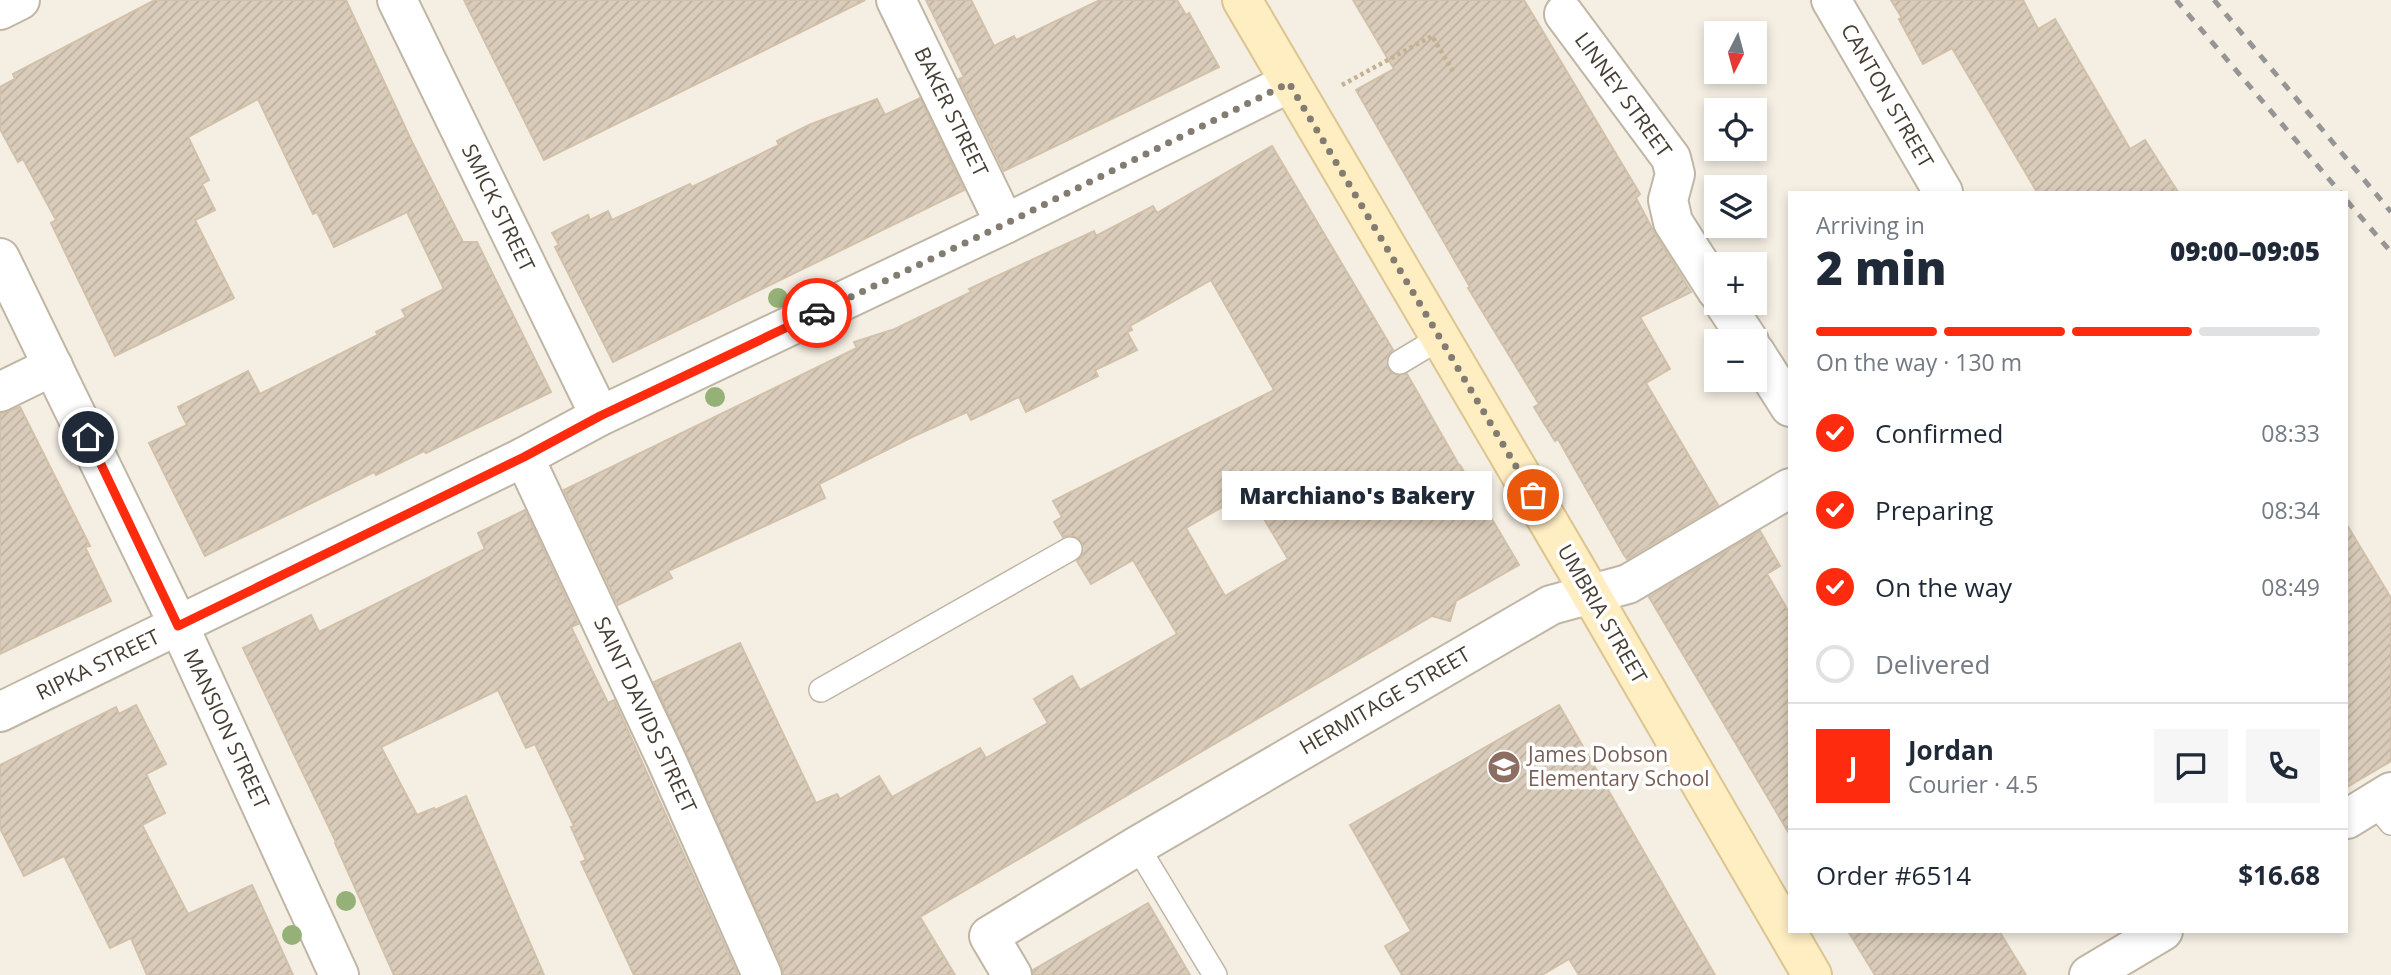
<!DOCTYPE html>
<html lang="en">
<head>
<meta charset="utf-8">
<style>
  :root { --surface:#fff; --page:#f6f6f7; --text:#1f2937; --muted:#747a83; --line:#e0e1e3; --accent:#ff2b0f }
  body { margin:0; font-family:"Open Sans",sans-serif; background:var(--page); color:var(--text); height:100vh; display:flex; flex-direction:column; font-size:26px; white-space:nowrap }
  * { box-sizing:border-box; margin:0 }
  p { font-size:23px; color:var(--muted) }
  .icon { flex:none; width:38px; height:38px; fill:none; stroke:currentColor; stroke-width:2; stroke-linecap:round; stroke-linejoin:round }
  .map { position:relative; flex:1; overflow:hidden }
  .panel { position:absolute; left:1788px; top:191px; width:560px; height:742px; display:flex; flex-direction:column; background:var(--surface); border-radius:0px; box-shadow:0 4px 10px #0003 }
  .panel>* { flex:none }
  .needle { width:46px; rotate:186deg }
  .tools { position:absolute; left:1704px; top:21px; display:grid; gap:14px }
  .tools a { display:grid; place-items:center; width:63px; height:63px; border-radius:0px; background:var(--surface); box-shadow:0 4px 10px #0003; font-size:35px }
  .pin { position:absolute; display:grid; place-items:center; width:60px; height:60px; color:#fff; margin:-30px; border:4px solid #fff; border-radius:50%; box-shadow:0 2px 7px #0007 }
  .courier { position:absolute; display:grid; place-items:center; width:70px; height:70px; margin:-35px; border:5px solid #ff2b0f; border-radius:50%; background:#fff; color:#222; box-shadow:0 2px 9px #0007 }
  .bubble { position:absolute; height:49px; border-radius:0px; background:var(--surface); box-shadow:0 4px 10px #0003; font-size:23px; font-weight:800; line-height:49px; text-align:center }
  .headline em { font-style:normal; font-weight:800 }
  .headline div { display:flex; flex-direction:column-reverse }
  .headline { display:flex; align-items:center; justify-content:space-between; height:119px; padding:0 28px }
  h1 { font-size:46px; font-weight:800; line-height:52px }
  .bar { display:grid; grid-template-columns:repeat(4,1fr); gap:10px 7px; align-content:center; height:84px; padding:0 28px }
  .bar i { height:9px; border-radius:5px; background:var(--line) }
  .bar .selected { background:var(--accent) }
  .bar p { grid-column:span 4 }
  .line { display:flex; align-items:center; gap:18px; padding:0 28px; border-top:2px solid var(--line) }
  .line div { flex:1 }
  .round { display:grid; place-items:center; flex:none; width:74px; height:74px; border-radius:0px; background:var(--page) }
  ol { padding:0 28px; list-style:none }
  li { display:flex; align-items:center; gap:21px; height:77px }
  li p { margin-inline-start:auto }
  li .icon { padding:7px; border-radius:50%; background:var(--accent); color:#fff; stroke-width:4 }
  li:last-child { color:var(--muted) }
  li i { width:38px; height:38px; border:4px solid var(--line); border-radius:50% }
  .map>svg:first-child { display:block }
  .building { fill:url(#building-hatch); stroke:#d2c1aa; stroke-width:2; fill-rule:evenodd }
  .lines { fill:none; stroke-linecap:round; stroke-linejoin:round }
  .service-casing { stroke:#c0b6a5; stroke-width:26 }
  .minor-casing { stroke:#c0b6a5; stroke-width:42 }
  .tertiary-casing { stroke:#c0b6a5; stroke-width:42 }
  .secondary-casing { stroke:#dcc58f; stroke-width:42 }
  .path { stroke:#c4b194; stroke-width:4.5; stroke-dasharray:3.5 3.5; stroke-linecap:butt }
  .service { stroke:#fff; stroke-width:23 }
  .minor { stroke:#fff; stroke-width:38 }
  .tertiary { stroke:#fff; stroke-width:38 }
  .secondary { stroke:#ffeec2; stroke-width:38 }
  .rail { stroke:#959595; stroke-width:5; stroke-dasharray:9 9; stroke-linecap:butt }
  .tree { fill:#95b178 }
  .done { stroke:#837c71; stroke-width:7; stroke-dasharray:0 12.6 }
  .route { stroke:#ff2b0f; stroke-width:9 }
  .labels { text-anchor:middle; stroke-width:7; stroke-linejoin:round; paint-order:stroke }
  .street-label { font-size:21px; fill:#463e33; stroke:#fff }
  .education-label { font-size:21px; fill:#785e54; stroke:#fff; text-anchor:start }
</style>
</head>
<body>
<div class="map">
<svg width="2391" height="975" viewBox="0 0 2391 975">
  <defs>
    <pattern id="building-hatch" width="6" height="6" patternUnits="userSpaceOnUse" patternTransform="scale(1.75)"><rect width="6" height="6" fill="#daccba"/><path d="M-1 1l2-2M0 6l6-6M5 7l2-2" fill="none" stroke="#bcb0a0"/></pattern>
  </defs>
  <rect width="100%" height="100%" fill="#f4eee3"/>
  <g class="building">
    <polygon points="155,0 346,0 412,142 463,242 477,242 551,392 426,453 424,451 376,475 374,472 205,556 149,443 187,425 178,407 248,371 260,394 378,335 376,332 406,317 402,310 444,289 407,212 334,247 317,212 313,214 258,99 188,137 209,180 202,184 215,210 195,220 234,298 115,356 51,223 56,220 23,159 18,162 0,129 0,87 15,79 13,74"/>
    <polygon points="464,0 865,0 544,160"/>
    <polygon points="926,0 971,0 994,46 1014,36 1016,40 1100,0 1177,0 1186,15 1189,13 1219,67 1004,171 959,79 964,77"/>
    <polygon points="1353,0 1524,0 1640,194 1636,198 1655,234 1691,292 1640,317 1670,369 1646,383 1718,505 1627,559 1624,555 1558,439 1555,441 1534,407 1539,404 1468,288 1470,287 1356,90 1394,69"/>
    <polygon points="1891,0 2023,0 2038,29 2055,19 2130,149 2145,140 2178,192 2037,192 1952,48 1923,64 1899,19 1902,18"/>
    <polygon points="920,98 964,190 613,362 555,247 559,245 552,233 588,215 590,220 608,211 612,220 690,184 692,187 779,145 777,141 809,125 877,99 885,115"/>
    <path d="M1272,146L1393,350L1388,356V369L1394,374H1407L1459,465H1460L1519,565L1456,601L1450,621L1432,616L920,917L955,975H783L782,966L654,682L740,643L816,803L837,794L840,799L879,776L892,797L980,748L986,758L1048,723L1034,699L1072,676L1080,690L1177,634L1133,560L1091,584L1077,561L1082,555V543L1076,537L1069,535L1063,537L1054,522L1062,517L1053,501L1274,390L1211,280L1130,326L1132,330L1127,332L1137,350L1095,370L1098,376L1026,412L1019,397L971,420L967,412L912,437L819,484L825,498L668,571L672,578L618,605L564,490L857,348L854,342L895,329L971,292L969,289L1094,231L1096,236L1153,206L1157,213ZM1248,492L1288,559L1225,596L1186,528Z"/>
    <polygon points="20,407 90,546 85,547 111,601 0,654 0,414"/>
    <polygon points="525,510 578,624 571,627 608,703 614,700 738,975 634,975 581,862 586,860 571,827 574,826 535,744 526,748 498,690 381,747 417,815 434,808 435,810 466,796 544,975 394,975 335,843 336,842 243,648 311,615 319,632 386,599 485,549 478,533"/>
    <polygon points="2347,525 2391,598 2391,761 2347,787"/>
    <polygon points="1760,531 1780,566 1767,574 1790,614 1790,835 1649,597"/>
    <polygon points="136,705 166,764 146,774 165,813 142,825 188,914 252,885 293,975 147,975 131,938 110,948 64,856 24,876 0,828 0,765 116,707 119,714"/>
    <polygon points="1559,705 1715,975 1579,975 1569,959 1542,975 1402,975 1385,946 1411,931 1350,825"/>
    <polygon points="1148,903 1190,975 1034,975 1033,970"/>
    <polygon points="1848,931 1999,931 2026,975 1875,975"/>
  </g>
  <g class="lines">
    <defs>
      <g id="service">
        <polyline points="1400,362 1440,338"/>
        <polyline points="821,690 1070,549"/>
        <polyline points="2374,802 2391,823"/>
        <polyline points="1137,846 1215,975"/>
      </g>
      <g id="minor">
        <polyline points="397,0 600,416"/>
        <polyline points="896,0 1005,224"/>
        <polyline points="1831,0 1943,192"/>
        <polyline points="1564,14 1671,158 1675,174 1668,200 1673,222 1717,291"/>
        <polyline points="0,258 179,626 339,975"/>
        <polyline points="1724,303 1749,341"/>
        <polyline points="1755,352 1790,407"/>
        <polyline points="0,392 53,366"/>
        <polyline points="524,457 666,759 762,975"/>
        <polyline points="0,712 524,457 600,416 1005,224 1289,83"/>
        <polyline points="2347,819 2391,792"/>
        <polyline points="1012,975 989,936 1137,846 1551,605 1628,584 1790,488"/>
        <polyline points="2089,975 2163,931"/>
      </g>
      <polyline id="tertiary" points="0,10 20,0"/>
      <polyline id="secondary" points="1242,0 1572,562 1812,975"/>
    </defs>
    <use href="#service" class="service-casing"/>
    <use href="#minor" class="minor-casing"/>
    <use href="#tertiary" class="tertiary-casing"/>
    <use href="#secondary" class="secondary-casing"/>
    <polyline class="path" points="1342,85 1432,36 1454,73"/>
    <use href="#service" class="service"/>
    <use href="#minor" class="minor"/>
    <use href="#tertiary" class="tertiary"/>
    <use href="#secondary" class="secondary"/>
    <g class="rail">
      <polyline points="2176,0 2340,192"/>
      <polyline points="2214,0 2391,212"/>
      <polyline points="2347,201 2391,252"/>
    </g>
  </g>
  <g class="tree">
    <circle cx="778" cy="298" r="10"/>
    <circle cx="715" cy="397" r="10"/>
    <circle cx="346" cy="901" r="10"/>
    <circle cx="292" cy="935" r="10"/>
  </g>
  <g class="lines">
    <polyline class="done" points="817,313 1005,224 1289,83 1533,495"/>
    <polyline class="route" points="88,437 178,626 524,457 600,416 817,313"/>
  </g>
  <defs>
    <symbol id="school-disc" viewBox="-11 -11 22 22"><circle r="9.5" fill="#8d6e63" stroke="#fff"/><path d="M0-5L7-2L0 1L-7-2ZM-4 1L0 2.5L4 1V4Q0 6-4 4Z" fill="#fff"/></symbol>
  </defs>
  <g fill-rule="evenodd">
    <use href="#school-disc" x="1485" y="748" width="38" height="38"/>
  </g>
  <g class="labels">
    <g class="street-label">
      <text transform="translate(1623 95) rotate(54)" y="7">LINNEY STREET</text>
      <text transform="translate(1887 96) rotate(60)" y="7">CANTON STREET</text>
      <text transform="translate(951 112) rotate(64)" y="7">BAKER STREET</text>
      <text transform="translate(498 208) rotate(64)" y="7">SMICK STREET</text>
      <text transform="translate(1602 614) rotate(60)" y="7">UMBRIA STREET</text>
      <text transform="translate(98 665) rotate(-26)" y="7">RIPKA STREET</text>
      <text transform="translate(1385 701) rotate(-30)" y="7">HERMITAGE STREET</text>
      <text transform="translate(645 715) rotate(65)" y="7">SAINT DAVIDS STREET</text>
      <text transform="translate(226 729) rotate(65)" y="7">MANSION STREET</text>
    </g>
    <g class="education-label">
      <text x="1528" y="762">James Dobson<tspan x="1528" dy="24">Elementary School</tspan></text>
    </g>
  </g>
</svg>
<div class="tools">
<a><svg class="needle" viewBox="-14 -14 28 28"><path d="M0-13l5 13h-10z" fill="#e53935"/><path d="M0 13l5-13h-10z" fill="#747a83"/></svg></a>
<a><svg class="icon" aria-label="locate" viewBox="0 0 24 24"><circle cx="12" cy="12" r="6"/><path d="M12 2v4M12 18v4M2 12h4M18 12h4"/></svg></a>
<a><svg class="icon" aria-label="layers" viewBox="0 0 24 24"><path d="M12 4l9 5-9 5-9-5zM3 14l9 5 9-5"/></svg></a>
<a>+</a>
<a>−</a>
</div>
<div class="pin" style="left:1533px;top:495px;background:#ea580c"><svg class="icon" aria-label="bag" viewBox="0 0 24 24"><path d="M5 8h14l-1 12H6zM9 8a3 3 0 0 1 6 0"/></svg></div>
<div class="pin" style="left:88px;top:437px;background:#1f2937"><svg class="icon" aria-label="home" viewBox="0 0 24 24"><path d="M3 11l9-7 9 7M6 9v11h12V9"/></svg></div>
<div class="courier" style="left:817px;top:313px"><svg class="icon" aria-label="car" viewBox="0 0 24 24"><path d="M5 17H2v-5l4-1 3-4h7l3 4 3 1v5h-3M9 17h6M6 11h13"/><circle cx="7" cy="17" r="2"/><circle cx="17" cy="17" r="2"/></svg></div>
<div class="bubble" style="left:1222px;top:471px;width:270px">Marchiano's Bakery</div>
<section class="panel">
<div class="headline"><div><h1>2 min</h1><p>Arriving in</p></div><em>09:00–09:05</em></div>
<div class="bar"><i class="selected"></i><i class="selected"></i><i class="selected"></i><i></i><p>On the way · 130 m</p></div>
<ol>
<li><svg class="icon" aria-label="check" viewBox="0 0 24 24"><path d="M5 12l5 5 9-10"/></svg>Confirmed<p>08:33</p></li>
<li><svg class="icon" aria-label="check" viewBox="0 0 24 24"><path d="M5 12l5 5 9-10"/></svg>Preparing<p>08:34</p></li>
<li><svg class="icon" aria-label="check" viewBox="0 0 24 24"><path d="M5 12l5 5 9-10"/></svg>On the way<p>08:49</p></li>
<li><i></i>Delivered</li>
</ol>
<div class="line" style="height:126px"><b class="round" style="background:var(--accent);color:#fff">J</b><div><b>Jordan</b><p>Courier · 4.5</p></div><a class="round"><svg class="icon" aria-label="chat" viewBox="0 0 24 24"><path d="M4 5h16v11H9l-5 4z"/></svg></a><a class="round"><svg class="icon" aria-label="phone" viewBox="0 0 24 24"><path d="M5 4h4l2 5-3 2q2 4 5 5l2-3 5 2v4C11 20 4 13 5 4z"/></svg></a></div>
<div class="line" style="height:91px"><div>Order #6514</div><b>$16.68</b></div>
</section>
</div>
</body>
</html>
